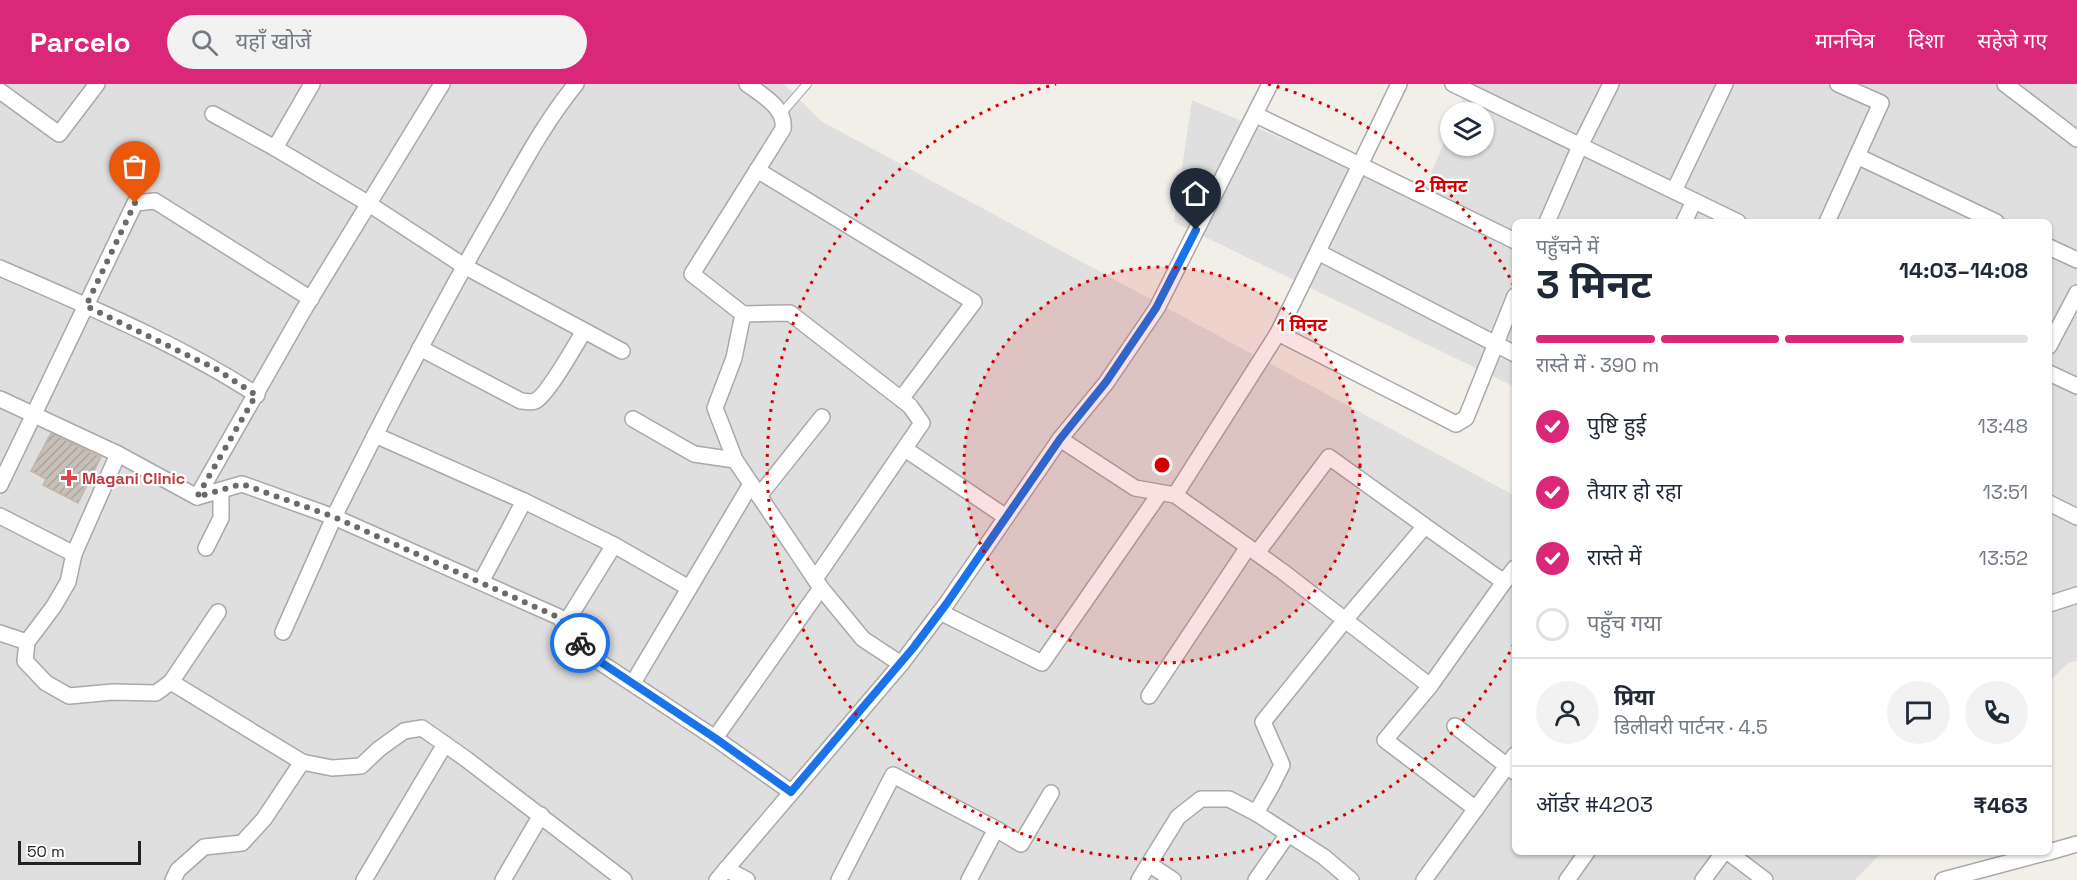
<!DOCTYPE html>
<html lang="hi">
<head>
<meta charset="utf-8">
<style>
  :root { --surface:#fff; --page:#f2f2f3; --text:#1f2937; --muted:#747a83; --line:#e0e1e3; --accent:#db2777 }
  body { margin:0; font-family:"Space Grotesk","Noto Sans Devanagari",sans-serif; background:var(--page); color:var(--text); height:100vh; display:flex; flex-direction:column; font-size:22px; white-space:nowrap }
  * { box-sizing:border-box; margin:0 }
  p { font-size:20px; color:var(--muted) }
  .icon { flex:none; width:33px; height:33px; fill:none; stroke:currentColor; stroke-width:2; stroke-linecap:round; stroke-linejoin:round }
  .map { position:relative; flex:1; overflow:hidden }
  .side { position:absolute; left:1512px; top:135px; width:540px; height:636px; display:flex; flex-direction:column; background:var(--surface); border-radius:9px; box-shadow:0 2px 4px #0004 }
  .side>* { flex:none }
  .controls { position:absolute; left:1440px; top:18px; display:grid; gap:12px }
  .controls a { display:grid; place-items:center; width:54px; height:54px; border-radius:50%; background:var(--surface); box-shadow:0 2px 4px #0004; font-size:30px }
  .scale { position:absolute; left:18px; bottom:15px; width:123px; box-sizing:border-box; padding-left:6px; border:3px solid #222; border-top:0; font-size:16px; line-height:21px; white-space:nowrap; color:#222; -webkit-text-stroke:4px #fff; paint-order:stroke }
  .pin { position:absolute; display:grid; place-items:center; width:51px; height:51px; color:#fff; margin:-62px -26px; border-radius:50% 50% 50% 0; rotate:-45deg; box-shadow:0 0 6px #0007 }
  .pin .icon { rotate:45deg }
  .courier { position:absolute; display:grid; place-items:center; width:60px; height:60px; margin:-30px; border:4px solid #1a73e8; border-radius:50%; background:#fff; color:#222; box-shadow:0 2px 8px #0007 }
  .head em { font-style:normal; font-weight:700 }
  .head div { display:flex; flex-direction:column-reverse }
  .head { display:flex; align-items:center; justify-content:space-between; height:102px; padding:0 24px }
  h1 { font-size:39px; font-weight:700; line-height:45px }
  .bar { display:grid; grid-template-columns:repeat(4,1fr); gap:9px 6px; align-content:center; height:72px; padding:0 24px }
  .bar i { height:8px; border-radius:4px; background:var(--line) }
  .bar .active { background:var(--accent) }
  .bar p { grid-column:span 4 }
  .line { display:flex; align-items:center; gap:15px; padding:0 24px; border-top:2px solid var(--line) }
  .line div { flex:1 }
  .round { display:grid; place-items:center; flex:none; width:63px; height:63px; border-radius:32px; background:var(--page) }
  ol { padding:0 24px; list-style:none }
  li { display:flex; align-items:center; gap:18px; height:66px }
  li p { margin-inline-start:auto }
  li .icon { padding:6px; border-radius:50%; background:var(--accent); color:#fff; stroke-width:4 }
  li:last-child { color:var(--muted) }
  li i { width:33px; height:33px; border:3px solid var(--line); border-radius:50% }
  header { display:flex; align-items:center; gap:36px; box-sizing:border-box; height:84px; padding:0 30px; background:var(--accent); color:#fff }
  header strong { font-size:28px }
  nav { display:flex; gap:33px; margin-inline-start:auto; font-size:21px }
  .search { width:420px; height:54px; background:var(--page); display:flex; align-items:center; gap:15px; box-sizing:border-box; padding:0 21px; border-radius:33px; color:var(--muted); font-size:22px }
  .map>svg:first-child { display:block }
  .residential { fill:#e0dfdf }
  .building { fill:url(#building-hatch); stroke:#c4b6ab; stroke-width:1.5 }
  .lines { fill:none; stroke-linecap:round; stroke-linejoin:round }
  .service-casing { stroke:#a9a9a9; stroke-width:10 }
  .minor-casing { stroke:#a9a9a9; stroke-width:18 }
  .service { stroke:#fff; stroke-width:8 }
  .minor { stroke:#fff; stroke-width:15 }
  .done { stroke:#6b6a68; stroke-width:6; stroke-dasharray:0 10.8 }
  .route { stroke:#1a73e8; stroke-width:8 }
  .ring { fill:none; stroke:#d40000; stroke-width:3; stroke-dasharray:3 6 }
  .health-dot { fill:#e0444e; stroke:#fff; stroke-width:2 }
  .labels { text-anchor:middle; stroke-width:4.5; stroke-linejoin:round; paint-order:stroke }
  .health-label { font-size:16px; font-weight:bold; fill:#be3a42; stroke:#fff; text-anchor:start }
  .centre { fill:#d40000; stroke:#fff; stroke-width:3 }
  .ring-label { font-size:18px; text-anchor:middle; font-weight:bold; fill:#d40000; stroke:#fff; stroke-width:4.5; stroke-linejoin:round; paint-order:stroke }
</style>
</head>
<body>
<header>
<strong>Parcelo</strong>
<div class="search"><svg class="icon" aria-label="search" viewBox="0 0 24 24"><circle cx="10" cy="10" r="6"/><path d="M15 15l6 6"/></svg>यहाँ खोजें</div>
<nav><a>मानचित्र</a><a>दिशा</a><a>सहेजे गए</a></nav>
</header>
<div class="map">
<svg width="2077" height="796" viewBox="0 0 2077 796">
  <defs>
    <pattern id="building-hatch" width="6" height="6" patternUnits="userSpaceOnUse" patternTransform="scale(1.5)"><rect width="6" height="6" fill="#c7bfb8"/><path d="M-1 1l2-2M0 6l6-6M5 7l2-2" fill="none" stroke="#aba49e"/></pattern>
  </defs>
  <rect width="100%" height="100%" fill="#f2efe9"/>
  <g class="residential">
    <polygon points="0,0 784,0 821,37 1515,412 1515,768 1882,768 1855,796 0,796"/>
    <polygon points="1469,0 2077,0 2077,577 2068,579 2049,598 2049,138 1515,138 1515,303 1174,138 1192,16 1421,114 1450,44 1450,62 1484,62 1484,28 1457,28"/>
  </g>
  <polygon class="building" points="51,349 101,373 78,419 43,401 46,395 31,387"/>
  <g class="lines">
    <defs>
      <polyline id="service" points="781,30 807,0"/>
      <g id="minor">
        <polyline points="312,0 275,64 369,120 464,182 622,267"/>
        <polyline points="1399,0 1360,81 1515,157"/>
        <polyline points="1453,0 1738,138"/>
        <polyline points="2005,0 2077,55"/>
        <polyline points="0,7 59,50 97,0"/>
        <polyline points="213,30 275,64"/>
        <polyline points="1857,72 1996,138"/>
        <polyline points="757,86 974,218 901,315"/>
        <polyline points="1674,107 1725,0"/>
        <polyline points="1547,138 1580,62 1611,0"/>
        <polyline points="1684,138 1694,117"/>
        <polyline points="1827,138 1881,19 1838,0"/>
        <polyline points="2049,163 2077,176"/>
        <polyline points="1318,168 1515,270"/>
        <path d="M0,184C87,222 177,259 257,311"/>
        <polyline points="743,230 790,229 910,322 922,339 815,495"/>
        <polyline points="1278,249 1456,340 1466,334 1515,212"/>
        <polyline points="2049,262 2077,209"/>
        <path d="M420,264L521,317C526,317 531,319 535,317C547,312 576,260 584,247"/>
        <polyline points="2049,289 2077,302"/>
        <polyline points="0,315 118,370 197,413 303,227 442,0"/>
        <polyline points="633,335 694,370 735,376"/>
        <polyline points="375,351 524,417 614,461 689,504"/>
        <polyline points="1060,355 1135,404 1175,411 1282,487 1430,602"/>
        <polyline points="905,365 1006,433"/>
        <polyline points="118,370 74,470 68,498 54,522 27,558 25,577 46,599 69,612 113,608 156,609 171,598"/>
        <polyline points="0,401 135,119 155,117 311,215"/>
        <polyline points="1175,411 1278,249 1360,81 1256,31"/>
        <polyline points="759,412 822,333"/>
        <path d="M197,413L242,400L334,433C383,334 434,235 489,139C516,93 542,41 576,0"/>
        <polyline points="2049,419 2077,433"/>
        <polyline points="0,432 74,470"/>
        <polyline points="1425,442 1504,498 1430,602 1385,656 1476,725"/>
        <polyline points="206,464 221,434 221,406"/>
        <polyline points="1257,469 1329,373 1425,442 1345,536 1263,638 1282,681 1272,701 1256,729 1324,773 1351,796"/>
        <polyline points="481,498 524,417"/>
        <polyline points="1504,498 1515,484"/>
        <polyline points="2049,520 2077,511"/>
        <polyline points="218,528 171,598 302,678"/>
        <polyline points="940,528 1042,579 1160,409"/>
        <polyline points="565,540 614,461"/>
        <polyline points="283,548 334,433 559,533 589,571 715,654 791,708"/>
        <polyline points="0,549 27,558"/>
        <polyline points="901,580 947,519 1060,355 1106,299 1157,224 1270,0"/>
        <polyline points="633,599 751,400"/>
        <polyline points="1149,612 1248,463"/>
        <polyline points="1455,642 1515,688"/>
        <polyline points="715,654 821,504"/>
        <polyline points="1728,768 1765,796"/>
        <polyline points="2049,768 2077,760"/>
        <polyline points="1149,780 1173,796"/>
        <polyline points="726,785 747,796"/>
        <polyline points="173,796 178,786 204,763 242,759 264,735 302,678 332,684 361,682 379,665 404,647 422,644 466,675 624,796"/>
        <polyline points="364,796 445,660"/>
        <polyline points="503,796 541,731"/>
        <path d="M717,796L901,580L863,555L821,504L735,376L715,324L734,274L743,230L692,190L783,45C786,24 762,11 747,0"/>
        <polyline points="839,796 893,691 996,745"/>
        <polyline points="969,796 996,745 1021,760 1051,709"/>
        <polyline points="1139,796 1178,733 1201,715 1229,715 1256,729"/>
        <polyline points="1256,796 1288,750"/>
        <polyline points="1424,796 1515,671"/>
        <polyline points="1567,796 1587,768"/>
        <polyline points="1703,796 1724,768"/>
        <polyline points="1943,796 2048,768"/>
      </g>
    </defs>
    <use href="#service" class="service-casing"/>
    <use href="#minor" class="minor-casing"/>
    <use href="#service" class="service"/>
    <use href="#minor" class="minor"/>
  </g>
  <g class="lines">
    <polyline class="done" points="135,119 86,222 216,285 256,311 197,413 242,400 334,433 560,534 580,559"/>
    <polyline class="route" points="580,559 590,571 715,654 791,708 914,563 947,519 1060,355 1106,298 1156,224 1196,146"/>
  </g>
  <circle cx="1162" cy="381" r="198" fill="#d40000" fill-opacity=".12"/>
  <g class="ring">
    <circle cx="1162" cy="381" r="198"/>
    <path d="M1514 560A395 395 0 1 1 1056 0M1268 0A395 395 0 0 1 1514 202"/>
  </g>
  <path class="health-dot" d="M66 385h6v6h6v6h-6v6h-6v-6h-6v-6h6z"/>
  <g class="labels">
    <g class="health-label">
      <text x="82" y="400">Magani Clinic</text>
    </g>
  </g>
  <circle cx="1162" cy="381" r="9" class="centre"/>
  <g class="ring-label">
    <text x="1441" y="108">2 मिनट</text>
    <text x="1302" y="247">1 मिनट</text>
  </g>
</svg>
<div class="controls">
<a><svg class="icon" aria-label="layers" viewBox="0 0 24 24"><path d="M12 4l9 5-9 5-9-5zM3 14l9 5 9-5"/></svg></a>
</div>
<div class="scale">50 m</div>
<div class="pin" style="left:135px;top:119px;background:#ea580c"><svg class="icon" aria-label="bag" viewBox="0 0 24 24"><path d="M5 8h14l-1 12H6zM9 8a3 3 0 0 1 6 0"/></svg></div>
<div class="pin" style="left:1196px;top:146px;background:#1f2937"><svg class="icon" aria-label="home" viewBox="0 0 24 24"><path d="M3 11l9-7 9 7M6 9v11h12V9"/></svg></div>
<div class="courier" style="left:580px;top:559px"><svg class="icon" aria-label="bike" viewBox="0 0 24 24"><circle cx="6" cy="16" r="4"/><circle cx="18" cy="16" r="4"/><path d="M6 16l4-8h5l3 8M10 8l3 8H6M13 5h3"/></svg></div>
<section class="side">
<div class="head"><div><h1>3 मिनट</h1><p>पहुँचने में</p></div><em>14:03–14:08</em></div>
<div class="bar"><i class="active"></i><i class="active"></i><i class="active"></i><i></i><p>रास्ते में · 390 m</p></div>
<ol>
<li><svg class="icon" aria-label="check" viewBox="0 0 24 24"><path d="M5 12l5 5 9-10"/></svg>पुष्टि हुई<p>13:48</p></li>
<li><svg class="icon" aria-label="check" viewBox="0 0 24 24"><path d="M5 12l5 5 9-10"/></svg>तैयार हो रहा<p>13:51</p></li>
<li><svg class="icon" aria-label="check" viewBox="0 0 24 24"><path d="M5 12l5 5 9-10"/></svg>रास्ते में<p>13:52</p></li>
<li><i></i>पहुँच गया</li>
</ol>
<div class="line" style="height:108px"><a class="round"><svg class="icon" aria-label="person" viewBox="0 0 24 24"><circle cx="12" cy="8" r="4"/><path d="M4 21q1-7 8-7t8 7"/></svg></a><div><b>प्रिया</b><p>डिलीवरी पार्टनर · 4.5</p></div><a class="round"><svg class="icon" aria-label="chat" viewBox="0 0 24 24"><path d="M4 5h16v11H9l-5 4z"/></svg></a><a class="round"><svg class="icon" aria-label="phone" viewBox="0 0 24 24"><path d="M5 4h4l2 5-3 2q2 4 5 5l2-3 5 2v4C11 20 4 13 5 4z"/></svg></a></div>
<div class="line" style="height:78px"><div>ऑर्डर #4203</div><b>₹463</b></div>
</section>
</div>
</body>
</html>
